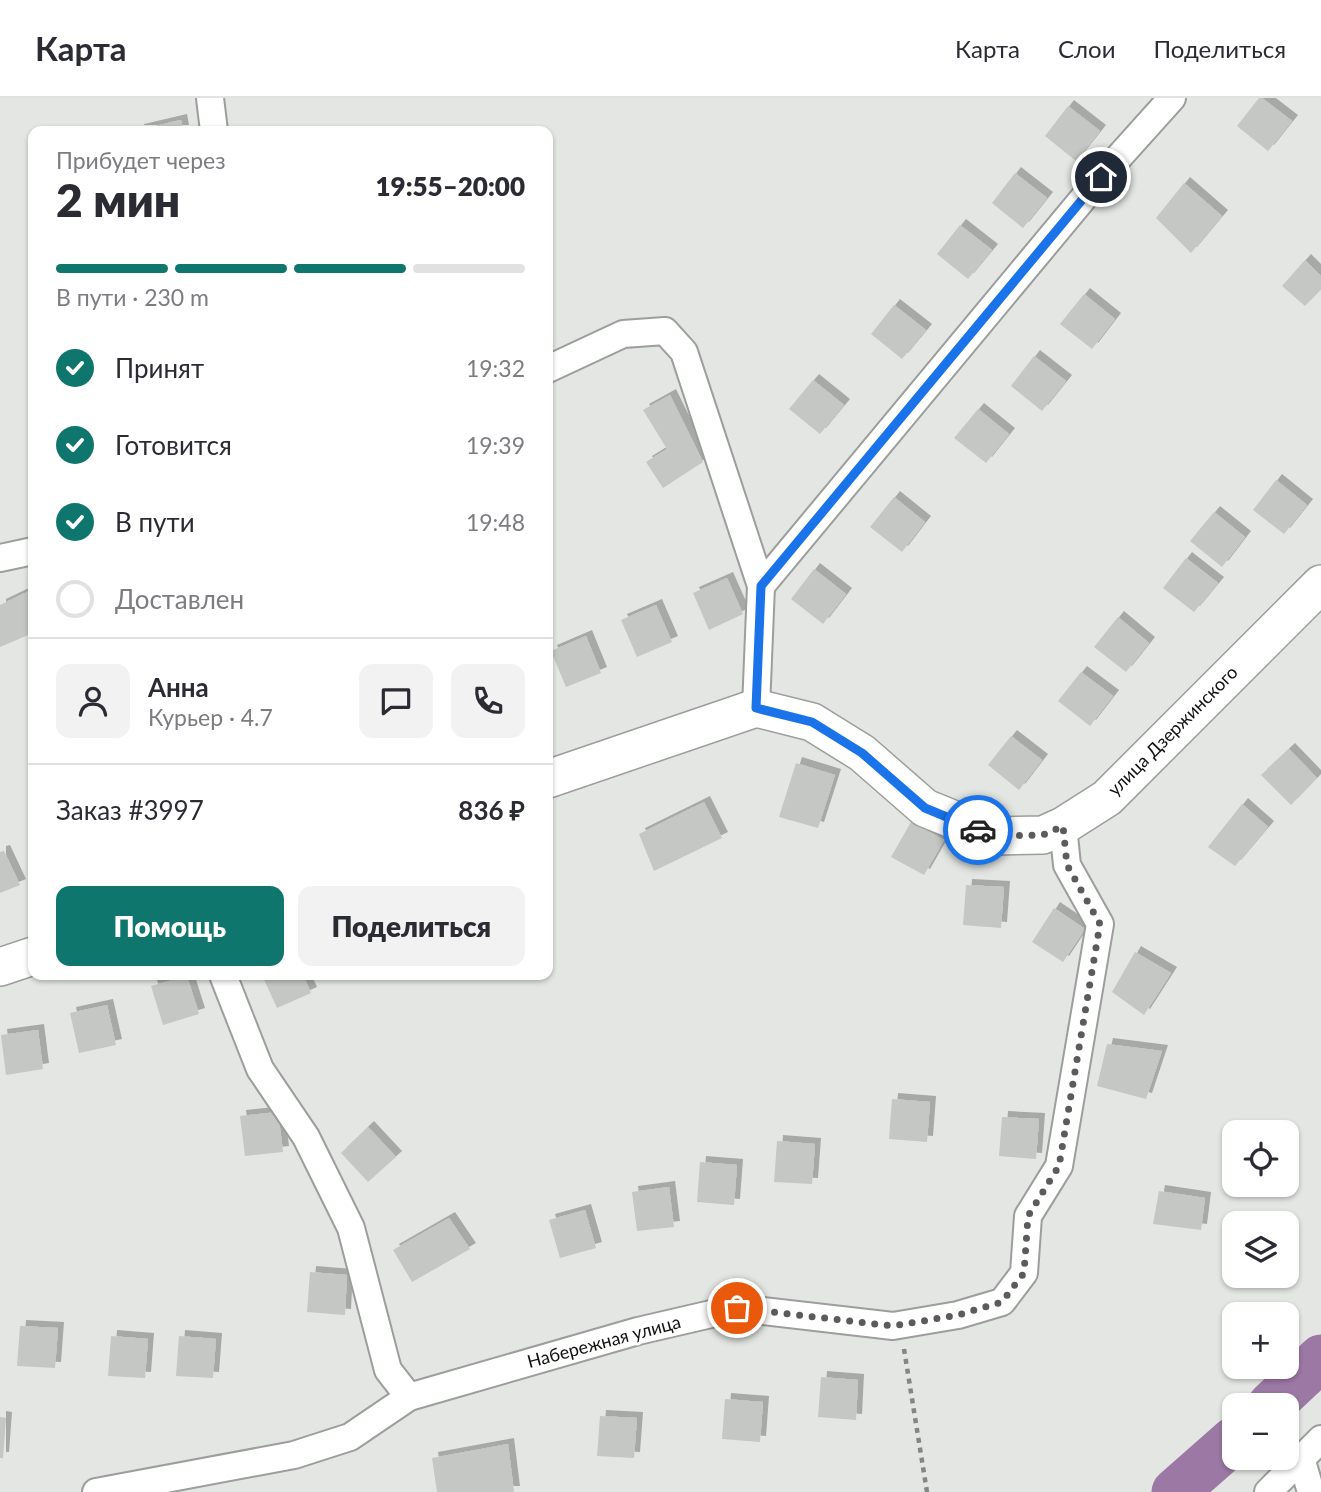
<!DOCTYPE html>
<html lang="ru">
<head>
<meta charset="utf-8">
<style>
  :root { --surface:#fff; --page:#f2f2f3; --text:#2b2b33; --muted:#7c7c81; --line:#e1e1e2; --accent:#0f766e }
  body { margin:0; font-family:Lato,sans-serif; background:var(--page); color:var(--text); height:100vh; display:flex; flex-direction:column; font-size:26px; white-space:nowrap }
  * { box-sizing:border-box; margin:0 }
  p { font-size:23px; color:var(--muted) }
  .icon { flex:none; width:38px; height:38px; fill:none; stroke:currentColor; stroke-width:2; stroke-linecap:round; stroke-linejoin:round }
  .map { position:relative; flex:1; overflow:hidden }
  .drawer { position:absolute; left:28px; top:28px; width:525px; height:854px; display:flex; flex-direction:column; background:var(--surface); border-radius:14px; box-shadow:0 2px 5px #0004 }
  .drawer>* { flex:none }
  .fabs { position:absolute; left:1222px; top:1022px; display:grid; gap:14px }
  .fabs a { display:grid; place-items:center; width:77px; height:77px; border-radius:14px; background:var(--surface); box-shadow:0 2px 5px #0004; font-size:35px }
  .pin { position:absolute; display:grid; place-items:center; width:60px; height:60px; color:#fff; margin:-30px; border:4px solid #fff; border-radius:50%; box-shadow:0 2px 7px #0007 }
  .courier { position:absolute; display:grid; place-items:center; width:70px; height:70px; margin:-35px; border:5px solid #1a73e8; border-radius:50%; background:#fff; color:#222; box-shadow:0 2px 9px #0007 }
  .headline em { font-style:normal; font-weight:800 }
  .headline div { display:flex; flex-direction:column-reverse }
  .headline { display:flex; align-items:center; justify-content:space-between; height:119px; padding:0 28px }
  h1 { font-size:46px; font-weight:800; line-height:52px }
  .bar { display:grid; grid-template-columns:repeat(4,1fr); gap:10px 7px; align-content:center; height:84px; padding:0 28px }
  .bar i { height:9px; border-radius:5px; background:var(--line) }
  .bar .active { background:var(--accent) }
  .bar p { grid-column:span 4 }
  .line { display:flex; align-items:center; gap:18px; padding:0 28px; border-top:2px solid var(--line) }
  .line div { flex:1 }
  .round { display:grid; place-items:center; flex:none; width:74px; height:74px; border-radius:14px; background:var(--page) }
  ol { padding:0 28px; list-style:none }
  li { display:flex; align-items:center; gap:21px; height:77px }
  li p { margin-inline-start:auto }
  li .icon { padding:7px; border-radius:50%; background:var(--accent); color:#fff; stroke-width:4 }
  li:last-child { color:var(--muted) }
  li i { width:38px; height:38px; border:4px solid var(--line); border-radius:50% }
  .action { display:flex; gap:14px; margin-top:auto; padding:14px 28px }
  .action a { flex:1; height:80px; border-radius:14px; background:var(--accent); color:#fff; font-size:28px; font-weight:800; line-height:80px; text-align:center }
  .action a+a { background:var(--page); color:var(--text) }
  header { display:flex; align-items:center; gap:42px; box-sizing:border-box; height:98px; padding:0 35px; background:var(--surface); border-bottom:2px solid var(--line) }
  header strong { font-size:33px }
  nav { display:flex; gap:38px; margin-inline-start:auto; font-size:24px }
  .map>svg:first-child { display:block }
  .lines { fill:none; stroke-linecap:round; stroke-linejoin:round }
  .river { stroke:#9c79a5; stroke-width:47 }
  .building { fill:#c4c7c3; filter:url(#shadow) }
  .street-casing { stroke:#9b9e9b; stroke-width:30 }
  .secondary-casing { stroke:#9b9e9b; stroke-width:40 }
  .path { stroke:#848683; stroke-width:4.5; stroke-dasharray:5 5; stroke-linecap:butt }
  .street { stroke:#fff; stroke-width:26 }
  .secondary { stroke:#fff; stroke-width:37 }
  .done { stroke:#5a5c5a; stroke-width:7; stroke-dasharray:0 12.6 }
  .route { stroke:#1a73e8; stroke-width:9 }
  .labels { text-anchor:middle; stroke-width:6; stroke-linejoin:round; paint-order:stroke }
  .street-label { font-size:18px; fill:#111110; stroke:#fff }
</style>
</head>
<body>
<header>
<strong>Карта</strong>
<nav><a>Карта</a><a>Слои</a><a>Поделиться</a></nav>
</header>
<div class="map">
<svg width="1321" height="1394" viewBox="0 0 1321 1394">
  <defs>
    <filter id="shadow"><feDropShadow dx="6" dy="-6" stdDeviation="0" flood-color="#0004"/></filter>
  </defs>
  <rect width="100%" height="100%" fill="#e3e6e3"/>
  <g class="lines">
    <g class="river">
      <polyline points="1271,1307 1321,1260"/>
      <polyline points="1175,1394 1234,1342"/>
    </g>
  </g>
  <g class="building">
    <polygon points="1259,0 1262,0 1292,23 1268,53 1237,28"/>
    <polygon points="1068,8 1100,33 1076,63 1045,38"/>
    <polygon points="181,22 183,33 138,33 138,32"/>
    <polygon points="1015,75 1047,100 1023,130 992,105"/>
    <polygon points="1184,85 1222,118 1191,155 1156,120"/>
    <polygon points="960,127 992,152 968,181 937,156"/>
    <polygon points="1305,162 1321,178 1321,191 1305,208 1282,188"/>
    <polygon points="1084,196 1115,221 1092,251 1060,226"/>
    <polygon points="894,207 926,232 902,261 871,236"/>
    <polygon points="1034,258 1066,283 1042,313 1011,288"/>
    <polygon points="813,282 844,307 820,336 789,311"/>
    <polygon points="670,297 703,364 663,390 646,364 667,351 643,312"/>
    <polygon points="978,311 1009,336 986,365 954,340"/>
    <polygon points="1276,382 1307,407 1284,436 1253,412"/>
    <polygon points="894,399 925,424 902,454 870,429"/>
    <polygon points="1214,414 1245,439 1222,469 1190,443"/>
    <polygon points="1186,460 1218,485 1194,514 1163,490"/>
    <polygon points="814,471 846,496 823,526 791,501"/>
    <polygon points="727,480 743,516 709,532 693,495"/>
    <polygon points="29,493 33,503 33,535 0,549 0,507"/>
    <polygon points="656,507 672,544 637,559 621,522"/>
    <polygon points="1118,519 1149,545 1126,574 1094,549"/>
    <polygon points="586,538 601,575 566,589 551,553"/>
    <polygon points="1081,574 1113,598 1090,628 1058,603"/>
    <polygon points="1011,638 1042,662 1019,692 988,667"/>
    <polygon points="1289,651 1317,680 1291,707 1261,677"/>
    <polygon points="796,665 835,677 818,730 779,719"/>
    <polygon points="704,704 722,740 654,773 639,736"/>
    <polygon points="1242,706 1268,729 1235,768 1208,749"/>
    <polygon points="911,724 944,742 924,777 891,759"/>
    <polygon points="4,753 20,787 0,795 0,754"/>
    <polygon points="966,787 1004,789 1001,830 963,827"/>
    <polygon points="1054,810 1085,831 1063,864 1032,844"/>
    <polygon points="1135,854 1171,875 1144,917 1112,894"/>
    <polygon points="262,877 303,877 311,895 277,910"/>
    <polygon points="187,878 199,916 163,927 151,888"/>
    <polygon points="107,907 116,947 79,955 70,915"/>
    <polygon points="38,932 43,971 6,977 1,937"/>
    <polygon points="1107,946 1162,953 1146,1001 1097,988"/>
    <polygon points="892,1001 930,1004 927,1044 889,1041"/>
    <polygon points="278,1014 283,1054 245,1058 240,1018"/>
    <polygon points="1002,1019 1039,1021 1036,1061 999,1058"/>
    <polygon points="368,1029 396,1059 368,1084 341,1055"/>
    <polygon points="777,1043 815,1046 812,1086 774,1084"/>
    <polygon points="700,1064 737,1067 734,1107 697,1104"/>
    <polygon points="669,1089 674,1129 637,1133 632,1094"/>
    <polygon points="1159,1093 1205,1100 1201,1132 1153,1126"/>
    <polygon points="585,1112 596,1150 560,1160 549,1122"/>
    <polygon points="449,1120 470,1151 412,1184 393,1152"/>
    <polygon points="310,1174 347,1177 345,1217 307,1214"/>
    <polygon points="20,1228 58,1230 55,1270 17,1268"/>
    <polygon points="111,1238 148,1241 145,1280 108,1278"/>
    <polygon points="179,1238 216,1241 213,1280 176,1278"/>
    <polygon points="821,1279 858,1282 856,1322 818,1319"/>
    <polygon points="725,1301 763,1304 760,1344 722,1341"/>
    <polygon points="600,1318 637,1320 634,1360 597,1358"/>
    <polygon points="0,1319 6,1320 3,1360 0,1360"/>
    <polygon points="508,1346 514,1394 437,1394 432,1360"/>
  </g>
  <g class="lines">
    <defs>
      <g id="street">
        <polyline points="210,0 214,33"/>
        <polyline points="548,271 623,236 665,233 684,254 761,488 756,610"/>
        <polyline points="0,460 33,453"/>
        <polyline points="761,488 1101,79 1172,0"/>
        <polyline points="223,877 260,971 306,1039 351,1130 388,1272 409,1299"/>
        <polyline points="1301,1360 1311,1394"/>
        <polyline points="96,1394 294,1357 350,1339 409,1299 638,1233 737,1210 893,1228 958,1217 1002,1204 1024,1175 1028,1118 1059,1068 1100,826 1067,767 1063,728"/>
        <polyline points="1268,1394 1321,1341"/>
      </g>
      <g id="secondary">
        <polyline points="548,681 756,610 812,624 862,655 925,710 994,738 1043,737 1063,728 1107,700 1321,486"/>
        <polyline points="0,869 33,858"/>
      </g>
    </defs>
    <use href="#street" class="street-casing"/>
    <use href="#secondary" class="secondary-casing"/>
    <polyline class="path" points="904,1251 927,1394"/>
    <use href="#street" class="street"/>
    <use href="#secondary" class="secondary"/>
  </g>
  <g class="lines">
    <polyline class="done" points="737,1210 893,1228 958,1217 1002,1204 1024,1175 1028,1118 1059,1068 1100,826 1067,767 1063,728 1043,737 994,738 978,732"/>
    <polyline class="route" points="978,732 925,710 862,655 812,624 756,610 761,488 1101,79"/>
  </g>
  <g class="labels">
    <g class="street-label">
      <text transform="translate(1173 633) rotate(-45)" y="6">улица Дзержинского</text>
      <text transform="translate(604 1244) rotate(-15)" y="6">Набережная улица</text>
    </g>
  </g>
</svg>
<div class="fabs">
<a><svg class="icon" aria-label="locate" viewBox="0 0 24 24"><circle cx="12" cy="12" r="6"/><path d="M12 2v4M12 18v4M2 12h4M18 12h4"/></svg></a>
<a><svg class="icon" aria-label="layers" viewBox="0 0 24 24"><path d="M12 4l9 5-9 5-9-5zM3 14l9 5 9-5"/></svg></a>
<a>+</a>
<a>−</a>
</div>
<div class="pin" style="left:737px;top:1210px;background:#ea580c"><svg class="icon" aria-label="bag" viewBox="0 0 24 24"><path d="M5 8h14l-1 12H6zM9 8a3 3 0 0 1 6 0"/></svg></div>
<div class="pin" style="left:1101px;top:79px;background:#1f2937"><svg class="icon" aria-label="home" viewBox="0 0 24 24"><path d="M3 11l9-7 9 7M6 9v11h12V9"/></svg></div>
<div class="courier" style="left:978px;top:732px"><svg class="icon" aria-label="car" viewBox="0 0 24 24"><path d="M5 17H2v-5l4-1 3-4h7l3 4 3 1v5h-3M9 17h6M6 11h13"/><circle cx="7" cy="17" r="2"/><circle cx="17" cy="17" r="2"/></svg></div>
<section class="drawer">
<div class="headline"><div><h1>2 мин</h1><p>Прибудет через</p></div><em>19:55–20:00</em></div>
<div class="bar"><i class="active"></i><i class="active"></i><i class="active"></i><i></i><p>В пути · 230 m</p></div>
<ol>
<li><svg class="icon" aria-label="check" viewBox="0 0 24 24"><path d="M5 12l5 5 9-10"/></svg>Принят<p>19:32</p></li>
<li><svg class="icon" aria-label="check" viewBox="0 0 24 24"><path d="M5 12l5 5 9-10"/></svg>Готовится<p>19:39</p></li>
<li><svg class="icon" aria-label="check" viewBox="0 0 24 24"><path d="M5 12l5 5 9-10"/></svg>В пути<p>19:48</p></li>
<li><i></i>Доставлен</li>
</ol>
<div class="line" style="height:126px"><a class="round"><svg class="icon" aria-label="person" viewBox="0 0 24 24"><circle cx="12" cy="8" r="4"/><path d="M4 21q1-7 8-7t8 7"/></svg></a><div><b>Анна</b><p>Курьер · 4.7</p></div><a class="round"><svg class="icon" aria-label="chat" viewBox="0 0 24 24"><path d="M4 5h16v11H9l-5 4z"/></svg></a><a class="round"><svg class="icon" aria-label="phone" viewBox="0 0 24 24"><path d="M5 4h4l2 5-3 2q2 4 5 5l2-3 5 2v4C11 20 4 13 5 4z"/></svg></a></div>
<div class="line" style="height:91px"><div>Заказ #3997</div><b>836 ₽</b></div>
<div class="action"><a>Помощь</a><a>Поделиться</a></div>
</section>
</div>
</body>
</html>
